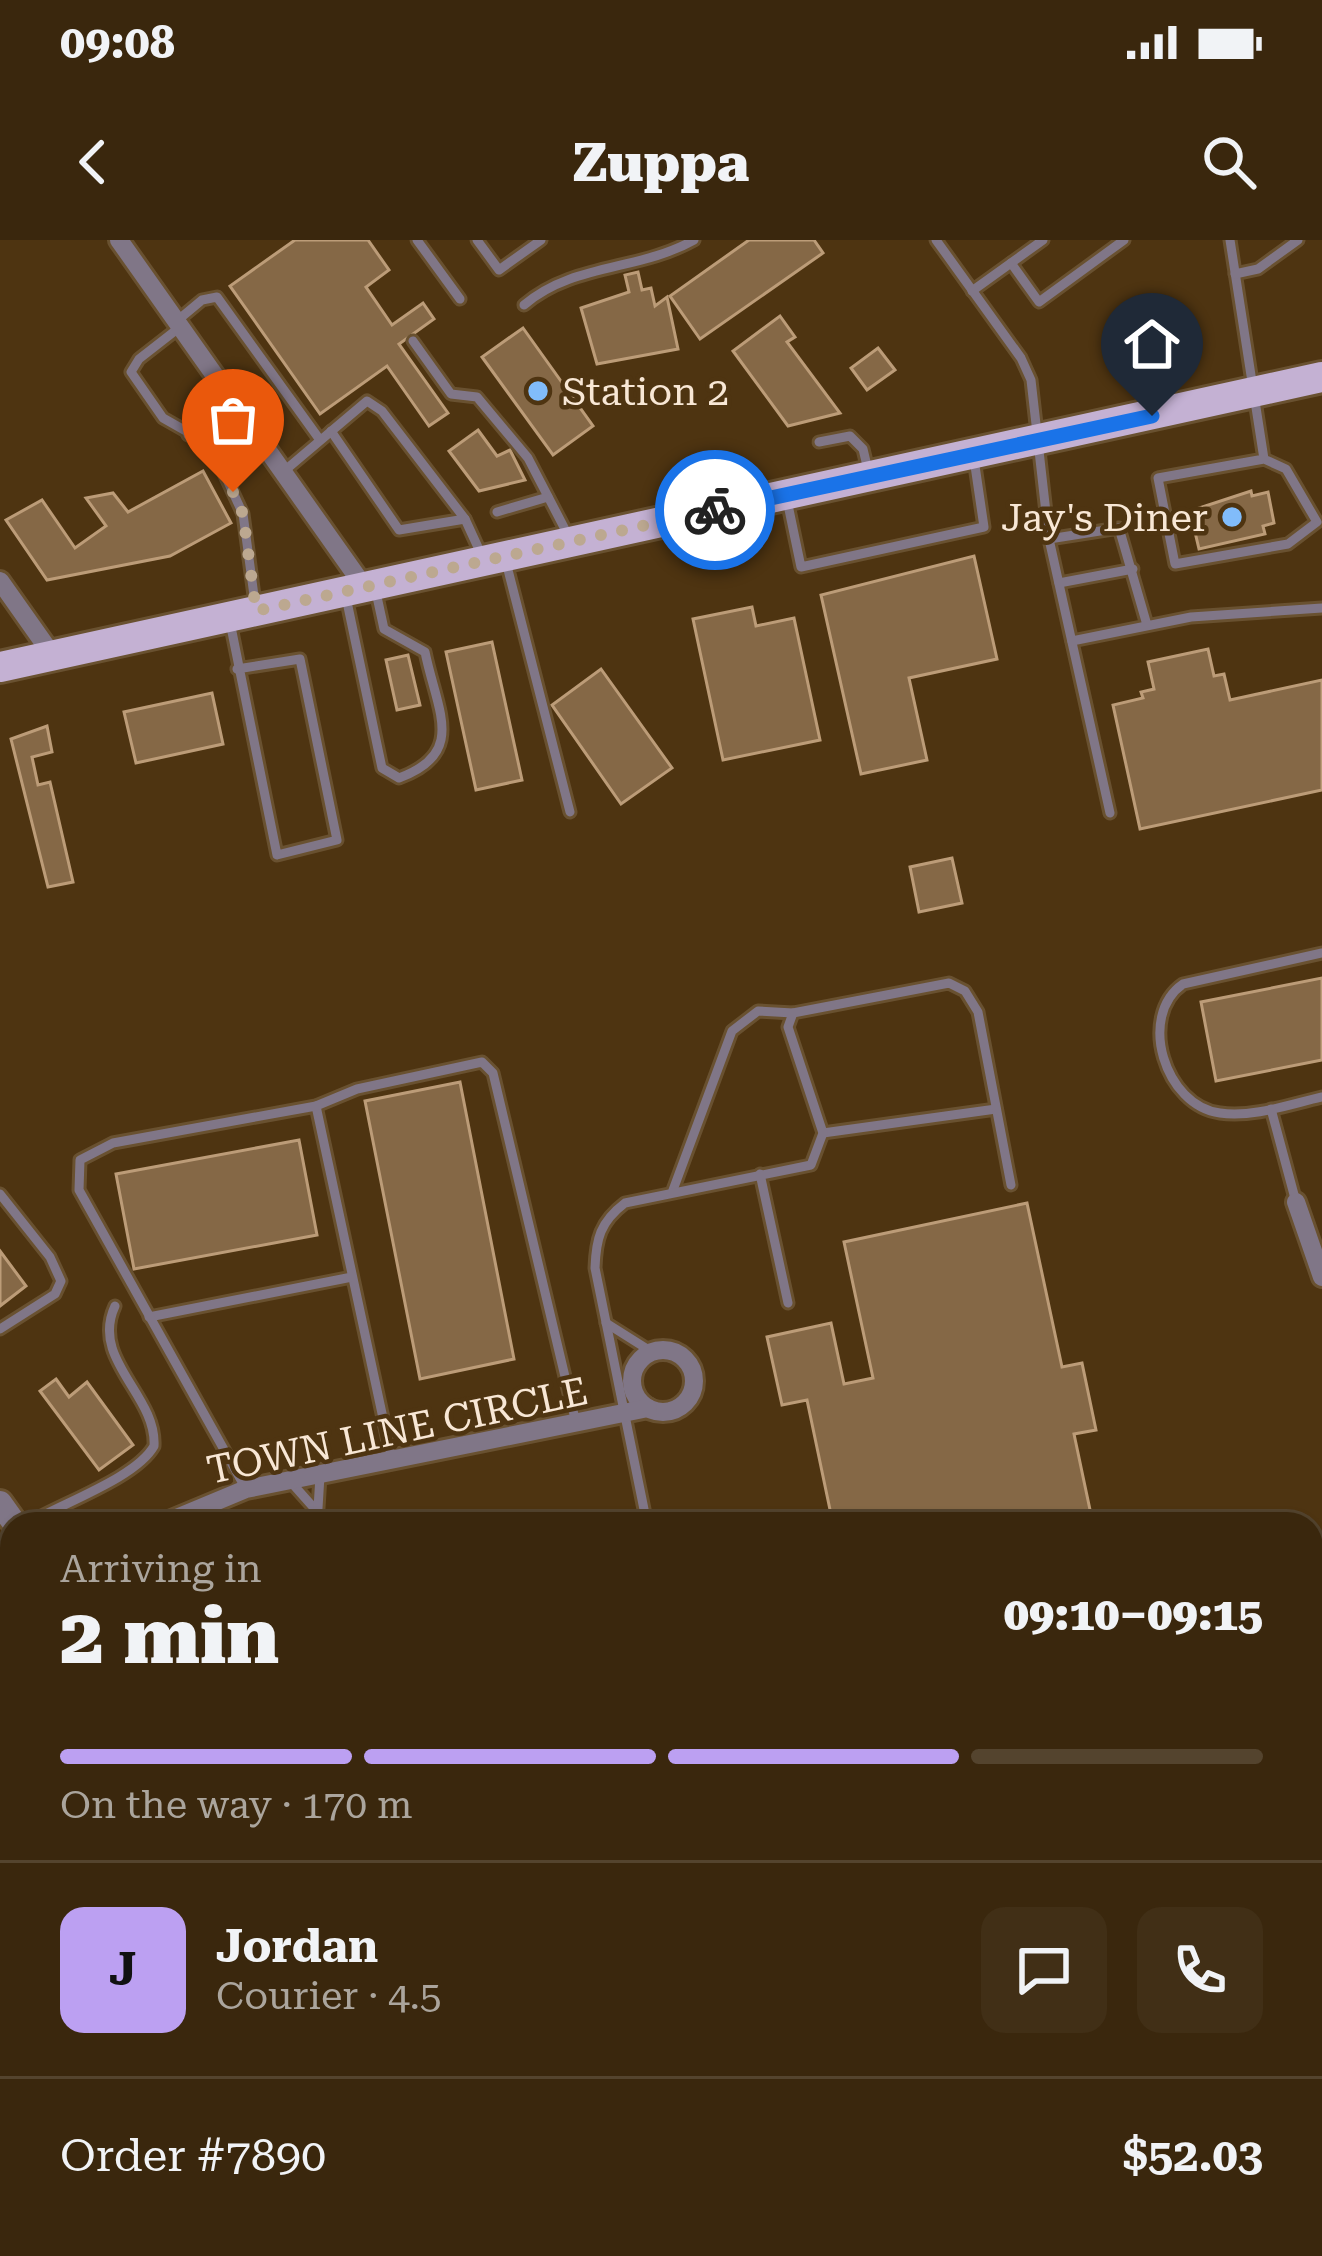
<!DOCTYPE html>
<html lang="en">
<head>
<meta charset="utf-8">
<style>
  :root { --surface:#3a270d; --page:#412f16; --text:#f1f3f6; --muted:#aba59d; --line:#54442e; --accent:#bca0f2 }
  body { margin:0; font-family:"Roboto Serif",serif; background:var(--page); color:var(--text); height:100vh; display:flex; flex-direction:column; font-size:45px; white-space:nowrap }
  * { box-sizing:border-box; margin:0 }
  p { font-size:39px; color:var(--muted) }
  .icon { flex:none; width:66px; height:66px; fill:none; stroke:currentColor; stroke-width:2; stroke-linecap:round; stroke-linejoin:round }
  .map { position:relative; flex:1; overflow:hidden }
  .sheet { position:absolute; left:0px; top:1272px; width:1323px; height:744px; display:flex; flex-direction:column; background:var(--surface); border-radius:36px 36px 0 0; box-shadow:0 3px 9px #0004,0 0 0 3px var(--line) }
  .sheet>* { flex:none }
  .pin { position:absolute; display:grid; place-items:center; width:102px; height:102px; color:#fff; margin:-123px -51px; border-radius:50% 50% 50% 0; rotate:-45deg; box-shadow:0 0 12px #0007 }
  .pin .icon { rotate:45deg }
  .courier { position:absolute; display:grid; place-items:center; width:120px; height:120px; margin:-60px; border:9px solid #1a73e8; border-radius:50%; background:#fff; color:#222; box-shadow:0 3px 15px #0007 }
  .head em { font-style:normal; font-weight:800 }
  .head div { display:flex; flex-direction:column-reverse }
  .head { display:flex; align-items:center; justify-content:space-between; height:204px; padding:0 60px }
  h1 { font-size:78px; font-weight:800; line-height:90px }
  .bar { display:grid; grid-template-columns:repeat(4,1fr); gap:18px 12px; align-content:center; height:144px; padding:0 60px }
  .bar i { height:15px; border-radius:9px; background:var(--line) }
  .bar .selected { background:var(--accent) }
  .bar p { grid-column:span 4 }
  .line { display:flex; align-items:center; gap:30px; padding:0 60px; border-top:3px solid var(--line) }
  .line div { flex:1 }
  .round { display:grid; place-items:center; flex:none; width:126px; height:126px; border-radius:24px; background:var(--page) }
  .status { display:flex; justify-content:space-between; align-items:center; height:84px; padding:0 60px; background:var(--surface); direction:ltr }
  .status svg { height:33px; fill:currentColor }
  header { display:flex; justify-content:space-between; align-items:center; height:156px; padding:0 60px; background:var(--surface); font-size:54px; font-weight:800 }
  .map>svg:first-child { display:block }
  .building { fill:#856846; stroke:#bc9c78; stroke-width:3 }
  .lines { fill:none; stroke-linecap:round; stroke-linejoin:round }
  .service-casing { stroke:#695130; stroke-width:15 }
  .minor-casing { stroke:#695130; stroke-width:24 }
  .tertiary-casing { stroke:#695130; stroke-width:30 }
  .primary-casing { stroke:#695130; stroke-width:36 }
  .service { stroke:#807687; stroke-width:9 }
  .minor { stroke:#807687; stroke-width:18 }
  .tertiary { stroke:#807687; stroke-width:24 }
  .primary { stroke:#c4b1d3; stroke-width:30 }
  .done { stroke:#bca890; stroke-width:12; stroke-dasharray:0 21.6 }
  .route { stroke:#1a73e8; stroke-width:15 }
  .poi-dot { fill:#81bcfa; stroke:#4e3411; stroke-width:4.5 }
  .labels { text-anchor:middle; stroke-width:9; stroke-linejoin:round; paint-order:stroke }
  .poi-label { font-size:39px; fill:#f8e7d5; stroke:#4e3411; text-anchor:start }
  .street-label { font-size:39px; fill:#f8e7d5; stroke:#4e3411 }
</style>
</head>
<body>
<div class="status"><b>09:08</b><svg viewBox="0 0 49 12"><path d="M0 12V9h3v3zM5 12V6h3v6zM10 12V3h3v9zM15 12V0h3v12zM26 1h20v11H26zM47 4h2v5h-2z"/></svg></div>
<header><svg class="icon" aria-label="back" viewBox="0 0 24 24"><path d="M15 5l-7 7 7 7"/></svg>Zuppa<svg class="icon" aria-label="search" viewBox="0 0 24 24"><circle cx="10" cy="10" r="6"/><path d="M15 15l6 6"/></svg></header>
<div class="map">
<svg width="1322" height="2016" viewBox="0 0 1322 2016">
  <rect width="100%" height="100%" fill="#4e3411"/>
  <g class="building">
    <polygon points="295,0 368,0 389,30 366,47 392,85 423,63 434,79 399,104 448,173 429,186 387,126 320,174 230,46"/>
    <polygon points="749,0 814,0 823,13 700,99 670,56"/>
    <polygon points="638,32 642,50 651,48 655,66 667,57 678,109 597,124 581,68 629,52 625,35"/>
    <polygon points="780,76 795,97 787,102 840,173 788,186 733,111"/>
    <polygon points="523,88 593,186 553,215 482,117"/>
    <polygon points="878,108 895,130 867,150 851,128"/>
    <polygon points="478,190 497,216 510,210 525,240 479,251 449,211"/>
    <polygon points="203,231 231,283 170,316 47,340 6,280 42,260 75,308 106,286 86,258 113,253 128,272"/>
    <polygon points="1251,251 1252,256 1268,252 1274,283 1263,286 1265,294 1199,309 1190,271"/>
    <polygon points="974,316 997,419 909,438 927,520 861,534 821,355"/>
    <polygon points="752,367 756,386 794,378 820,500 723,520 693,379"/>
    <polygon points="492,402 522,540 476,550 446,412"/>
    <polygon points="1208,409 1214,436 1224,434 1230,460 1322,440 1322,550 1140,589 1113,465 1143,458 1141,452 1154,449 1148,422"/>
    <polygon points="408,415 420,465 397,470 386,420"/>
    <polygon points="601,429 672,528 621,564 552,465"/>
    <polygon points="212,453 223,504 136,523 124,472"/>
    <polygon points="47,486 52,512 32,517 38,545 50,542 73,642 48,647 11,499"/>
    <polygon points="952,618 962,663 919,672 910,627"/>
    <polygon points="1322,738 1322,820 1216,841 1201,762"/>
    <polygon points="460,842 514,1119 420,1139 365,861"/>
    <polygon points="299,900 317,995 134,1029 116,934"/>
    <polygon points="1027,963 1062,1127 1082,1123 1096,1190 1074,1194 1093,1284 833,1284 807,1160 782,1165 767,1097 831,1083 844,1144 873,1138 844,1002"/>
    <polygon points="0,1011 26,1046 0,1066"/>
    <polygon points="56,1139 69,1157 87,1142 133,1205 99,1230 40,1151"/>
  </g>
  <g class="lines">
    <defs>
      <g id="service">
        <polyline points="417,0 460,59"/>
        <polyline points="477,0 499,30 541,0"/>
        <polyline points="936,0 1021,118 1031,140 1049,299 1110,573"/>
        <polyline points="1230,0 1264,219 1286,229 1317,282 1288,304 1175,324 1158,238 1264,219"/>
        <polyline points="1011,23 1039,62 1124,0"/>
        <polyline points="1235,34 1258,29 1298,0"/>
        <polyline points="972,51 1043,0"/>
        <path d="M524,65C573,23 639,31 694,0"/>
        <polyline points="178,80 202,60 217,57 320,200"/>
        <polyline points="180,87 139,119 131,132 163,178 200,199 223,231 243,274 255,363"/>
        <polyline points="413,101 451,154 477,157 528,218 569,297"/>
        <polyline points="331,191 399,290 465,279"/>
        <polyline points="188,195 234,163"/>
        <polyline points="819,202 850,196 863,209 868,230"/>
        <polyline points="283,232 367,161 382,171 465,279 482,316"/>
        <polyline points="787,260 801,327 984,287 974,219"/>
        <polyline points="497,272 548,257"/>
        <polyline points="1049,299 1119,288 1147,385"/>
        <polyline points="506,322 570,572"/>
        <polyline points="1059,343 1133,329"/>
        <path d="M346,357L382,528L399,538C467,513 437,471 425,412L384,389L376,352"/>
        <polyline points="230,382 277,615 337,600 300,419 237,429"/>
        <polyline points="1072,401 1191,377 1322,368"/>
        <path d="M1322,713L1183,744C1137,776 1165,866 1220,873C1252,878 1291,864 1322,857"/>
        <polyline points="316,866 392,1220"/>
        <polyline points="1271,869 1296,962"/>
        <polyline points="823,893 996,869"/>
        <polyline points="760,934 788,1063"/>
        <polyline points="673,950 732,791 758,771 793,773"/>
        <polyline points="0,954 50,1017 61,1041 55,1054 0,1089"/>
        <polyline points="149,1077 352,1037"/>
        <polyline points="606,1083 652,1112"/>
        <polyline points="290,1241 314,1268"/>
        <polyline points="246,1249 79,950 80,920 113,903 316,866 357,849 482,822 493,833 576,1183"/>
        <path d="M27,1284C62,1263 136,1238 154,1206C157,1155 90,1120 115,1066"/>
        <polyline points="317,1284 320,1236"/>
        <path d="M647,1284L595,1028C596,999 600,982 625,963L811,925L823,893L788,787L793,773L949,743L965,751L978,772L1011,945"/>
        <polyline points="0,1358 12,1374"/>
        <polyline points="0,1399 12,1391"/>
        <polyline points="0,1560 12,1557"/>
        <polyline points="0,1567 12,1625 0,1629"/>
        <polyline points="3,1678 12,1691"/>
        <polyline points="1311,1763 1322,1821"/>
        <polyline points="0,1837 12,1834"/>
        <polyline points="43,2004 45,2016"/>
        <polyline points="934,2004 936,2016"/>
        <polyline points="1263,2004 1267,2016"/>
        <polyline points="332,2016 391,2004"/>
        <polyline points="996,2016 998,2004"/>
      </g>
      <g id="minor">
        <polyline points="119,0 365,348"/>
        <polyline points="0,341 53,416"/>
        <polyline points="1296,962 1322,1037"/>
        <circle cx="663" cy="1141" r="31"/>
        <polyline points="162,1284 246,1249 648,1168"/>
        <polyline points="1311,1993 1322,1990"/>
        <polyline points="1196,2016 1254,2004"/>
      </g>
      <g id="tertiary">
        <polyline points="0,1263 15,1284"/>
        <polyline points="544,2004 552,2016"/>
      </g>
      <polyline id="primary" points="0,427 1322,137"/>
    </defs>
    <use href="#service" class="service-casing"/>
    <use href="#minor" class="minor-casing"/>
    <use href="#tertiary" class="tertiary-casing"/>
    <use href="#primary" class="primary-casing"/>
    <use href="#service" class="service"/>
    <use href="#minor" class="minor"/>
    <use href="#tertiary" class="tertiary"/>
    <use href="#primary" class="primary"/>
  </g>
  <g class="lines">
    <polyline class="done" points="233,252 243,274 256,371 715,270"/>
    <polyline class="route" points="715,270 1152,176"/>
  </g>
  <g class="poi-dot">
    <circle cx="538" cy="151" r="12"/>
    <circle cx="1232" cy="277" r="12"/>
  </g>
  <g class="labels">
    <g class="poi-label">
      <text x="562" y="165">Station 2</text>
      <text x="1208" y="291" text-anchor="end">Jay's Diner</text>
    </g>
    <g class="street-label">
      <text transform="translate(397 1190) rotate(-12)" y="14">TOWN LINE CIRCLE</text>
    </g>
  </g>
</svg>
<div class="pin" style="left:233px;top:252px;background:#ea580c"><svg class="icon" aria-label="bag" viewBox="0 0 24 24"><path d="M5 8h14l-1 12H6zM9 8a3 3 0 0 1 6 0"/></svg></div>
<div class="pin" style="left:1152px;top:176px;background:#1f2937"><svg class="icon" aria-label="home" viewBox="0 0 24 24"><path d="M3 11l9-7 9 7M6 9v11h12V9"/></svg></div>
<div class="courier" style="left:715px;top:270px"><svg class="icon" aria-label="bike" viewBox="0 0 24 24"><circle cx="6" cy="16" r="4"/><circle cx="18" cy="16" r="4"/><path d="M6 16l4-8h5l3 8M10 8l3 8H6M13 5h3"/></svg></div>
<section class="sheet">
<div class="head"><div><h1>2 min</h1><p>Arriving in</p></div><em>09:10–09:15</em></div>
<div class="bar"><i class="selected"></i><i class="selected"></i><i class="selected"></i><i></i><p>On the way · 170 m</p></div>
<div class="line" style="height:216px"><b class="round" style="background:var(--accent);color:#111">J</b><div><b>Jordan</b><p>Courier · 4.5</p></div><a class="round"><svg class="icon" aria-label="chat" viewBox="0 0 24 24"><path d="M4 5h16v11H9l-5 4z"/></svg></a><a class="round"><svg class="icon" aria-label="phone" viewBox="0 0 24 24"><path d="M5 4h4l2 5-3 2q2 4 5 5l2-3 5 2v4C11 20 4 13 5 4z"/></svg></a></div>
<div class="line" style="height:156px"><div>Order #7890</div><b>$52.03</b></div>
</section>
</div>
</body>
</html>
